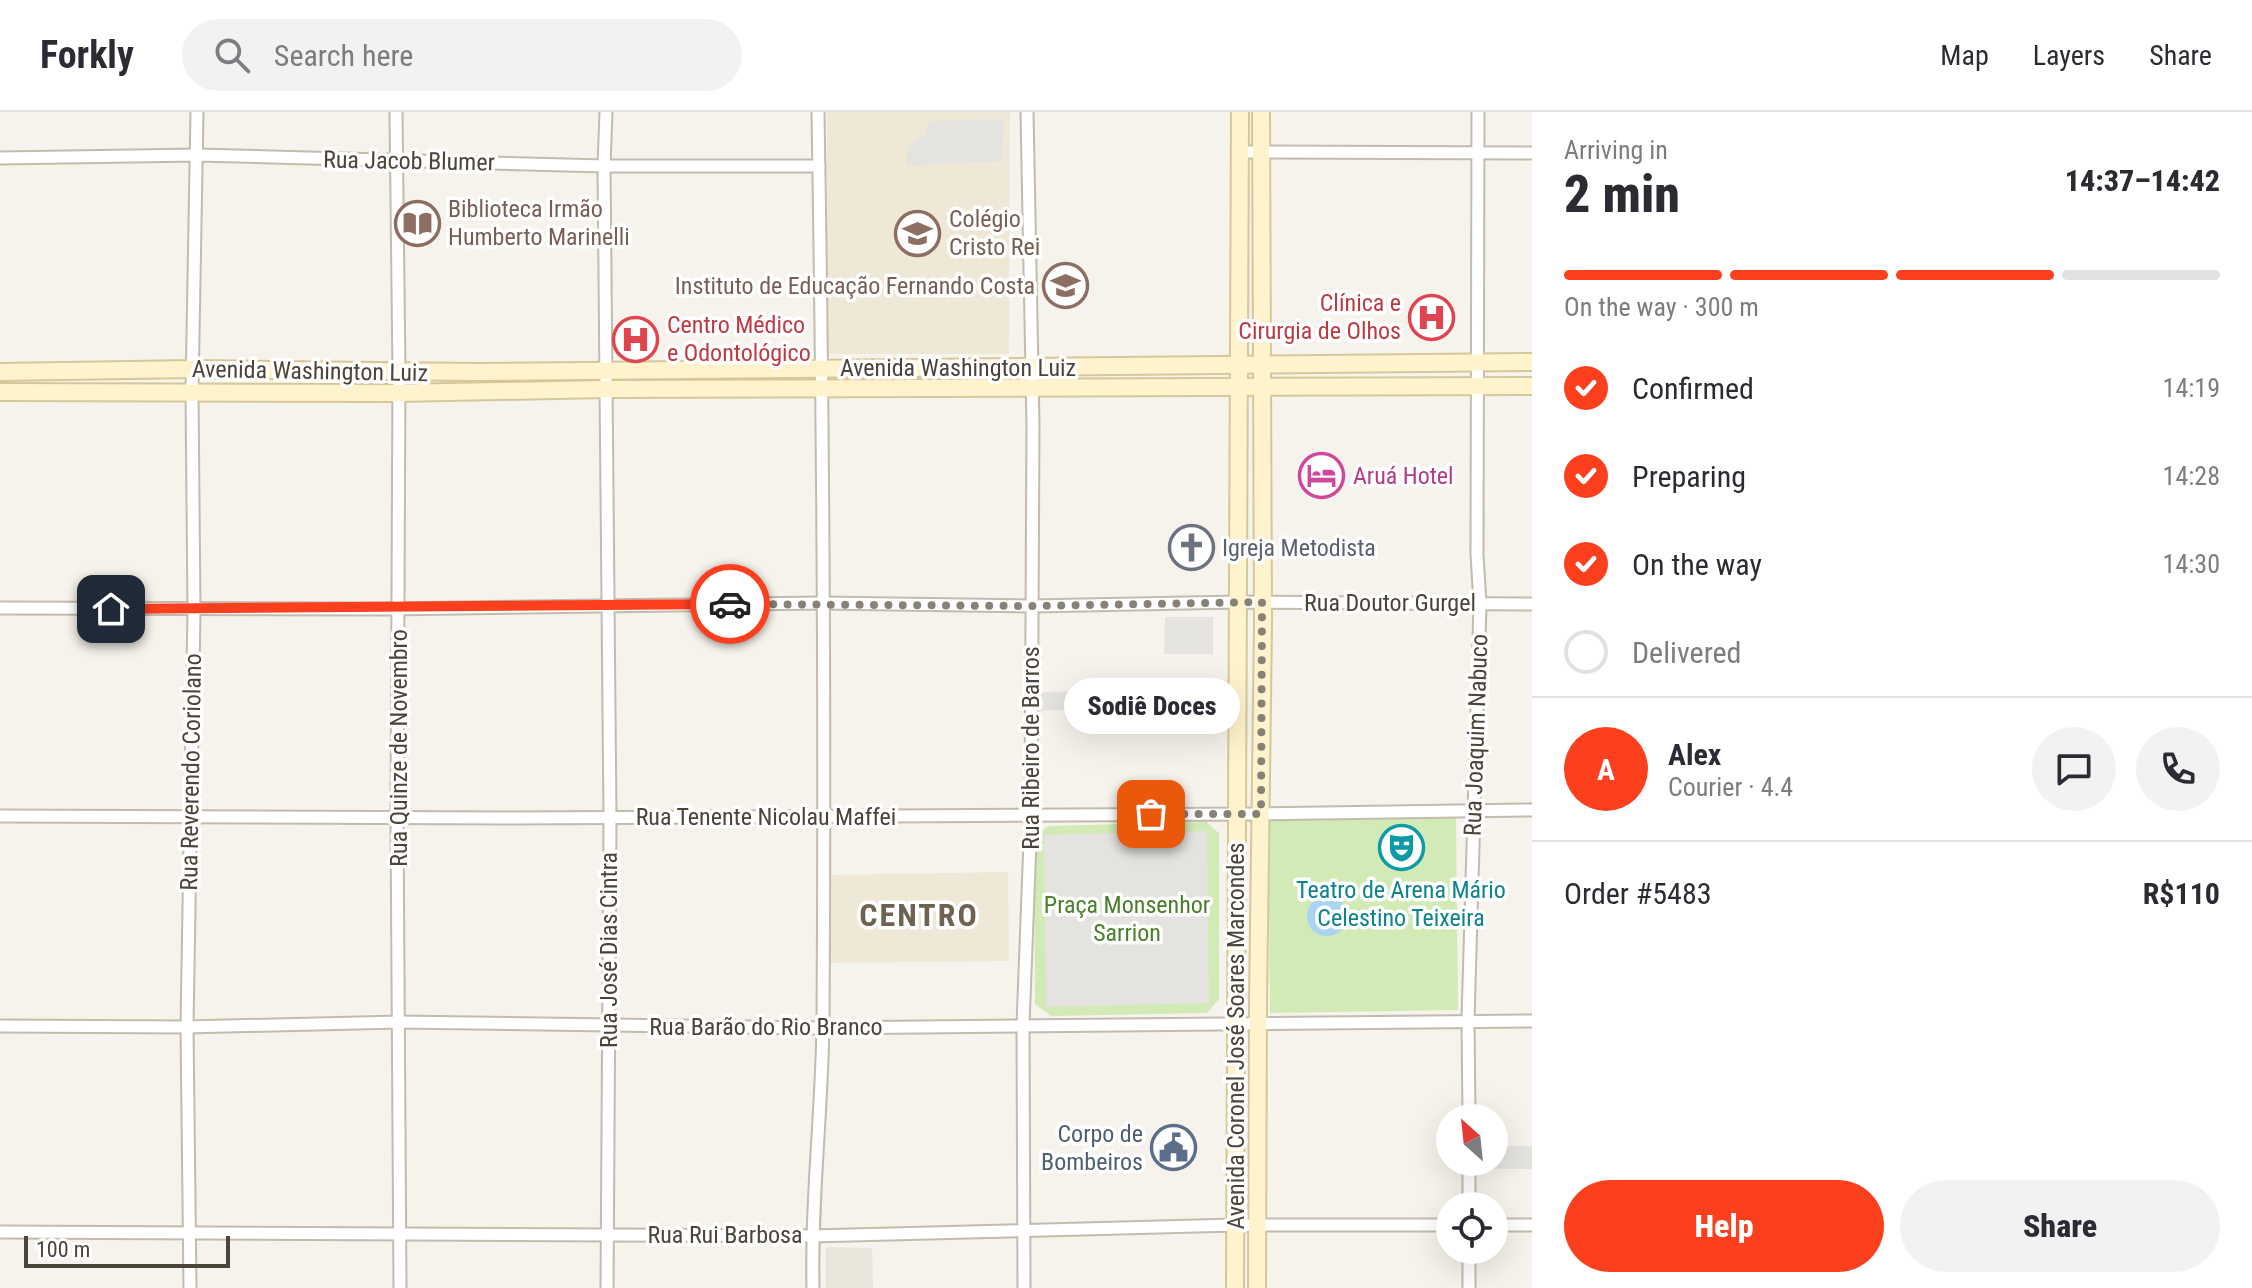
<!DOCTYPE html>
<html lang="en">
<head>
<meta charset="utf-8">
<style>
  :root { --surface:#fff; --page:#f2f2f3; --text:#2b2b33; --muted:#7c7c81; --line:#e1e1e2; --accent:#fc3f1d }
  body { margin:0; font-family:"Roboto Condensed",sans-serif; background:var(--page); color:var(--text); height:100vh; display:flex; flex-direction:column; font-size:30px; white-space:nowrap }
  * { box-sizing:border-box; margin:0 }
  p { font-size:26px; color:var(--muted) }
  .icon { flex:none; width:44px; height:44px; fill:none; stroke:currentColor; stroke-width:2; stroke-linecap:round; stroke-linejoin:round }
  .map { position:relative; flex:1; overflow:hidden }
  .drawer { display:flex; flex-direction:column; background:var(--surface); width:720px }
  .drawer>* { flex:none }
  .needle { width:52px; rotate:333deg }
  .buttons { position:absolute; left:1436px; top:992px; display:grid; gap:16px }
  .buttons a { display:grid; place-items:center; width:72px; height:72px; border-radius:50%; background:var(--surface); box-shadow:0 8px 32px #0002; font-size:40px }
  .scale { position:absolute; left:24px; bottom:20px; width:206px; box-sizing:border-box; padding-left:8px; border:4px solid #4b4439; border-top:0; font-size:22px; line-height:28px; white-space:nowrap; color:#4b4439; -webkit-text-stroke:6px #fff; paint-order:stroke }
  .pin { position:absolute; display:grid; place-items:center; width:68px; height:68px; color:#fff; margin:-34px; border-radius:16px; box-shadow:0 4px 12px #0006 }
  .courier { position:absolute; display:grid; place-items:center; width:80px; height:80px; margin:-40px; border:6px solid #fc3f1d; border-radius:50%; background:#fff; color:#222; box-shadow:0 2px 10px #0007 }
  .bubble { position:absolute; height:56px; border-radius:28px; background:var(--surface); box-shadow:0 8px 32px #0002; font-size:26px; font-weight:800; line-height:56px; text-align:center }
  .overview em { font-style:normal; font-weight:800 }
  .overview div { display:flex; flex-direction:column-reverse }
  .overview { display:flex; align-items:center; justify-content:space-between; height:136px; padding:0 32px }
  h1 { font-size:52px; font-weight:800; line-height:60px }
  .bar { display:grid; grid-template-columns:repeat(4,1fr); gap:12px 8px; align-content:center; height:96px; padding:0 32px }
  .bar i { height:10px; border-radius:6px; background:var(--line) }
  .bar .on { background:var(--accent) }
  .bar p { grid-column:span 4 }
  .line { display:flex; align-items:center; gap:20px; padding:0 32px; border-top:2px solid var(--line) }
  .line div { flex:1 }
  .round { display:grid; place-items:center; flex:none; width:84px; height:84px; border-radius:42px; background:var(--page) }
  ol { padding:0 32px; list-style:none }
  li { display:flex; align-items:center; gap:24px; height:88px }
  li p { margin-inline-start:auto }
  li .icon { padding:8px; border-radius:50%; background:var(--accent); color:#fff; stroke-width:4 }
  li:last-child { color:var(--muted) }
  li i { width:44px; height:44px; border:4px solid var(--line); border-radius:50% }
  .cta { display:flex; gap:16px; margin-top:auto; padding:16px 32px }
  .cta a { flex:1; height:92px; border-radius:48px; background:var(--accent); color:#fff; font-size:32px; font-weight:800; line-height:92px; text-align:center }
  .cta a+a { background:var(--page); color:var(--text) }
  header { display:flex; align-items:center; gap:48px; box-sizing:border-box; height:112px; padding:0 40px; background:var(--surface); border-bottom:2px solid var(--line) }
  header strong { font-size:38px }
  nav { display:flex; gap:44px; margin-inline-start:auto; font-size:28px }
  .search { width:560px; height:72px; background:var(--page); display:flex; align-items:center; gap:20px; box-sizing:border-box; padding:0 28px; border-radius:44px; color:var(--muted); font-size:30px }
  main { display:flex; flex:1; min-height:0 }
  .map>svg:first-child { display:block }
  .residential { fill:#eae5da }
  .education { fill:#efe8d6 }
  .green { fill:#d2eab5 }
  .parking { fill:#e5e3e0 }
  .water { fill:#a9d4f2 }
  .lines { fill:none; stroke-linecap:round; stroke-linejoin:round }
  .street-casing { stroke:#c2bbae; stroke-width:15 }
  .secondary-casing { stroke:#d6c79b; stroke-width:20 }
  .street { stroke:#fff; stroke-width:11 }
  .secondary { stroke:#fff3cd; stroke-width:16 }
  .done { stroke:#878178; stroke-width:8; stroke-dasharray:0 14.4 }
  .route { stroke:#fc3f1d; stroke-width:10 }
  .labels { text-anchor:middle; stroke-width:7; stroke-linejoin:round; paint-order:stroke }
  .street-label { font-size:24px; fill:#4b4439; stroke:#fff }
  .education-label { font-size:24px; fill:#785e54; stroke:#fff; text-anchor:start }
  .health-label { font-size:24px; fill:#be3a42; stroke:#fff; text-anchor:end }
  .hotel-label { font-size:24px; fill:#b23c85; stroke:#fff; text-anchor:start }
  .worship-label { font-size:24px; fill:#5b616d; stroke:#fff; text-anchor:start }
  .culture-label { font-size:24px; fill:#0d838f; stroke:#fff }
  .park-label { font-size:24px; fill:#4a7f2a; stroke:#fff }
  .service-label { font-size:24px; fill:#4e5e75; stroke:#fff; text-anchor:end }
  .district-label { font-size:32px; font-weight:bold; letter-spacing:2px; fill:#6e6250; stroke:#fff }
</style>
</head>
<body>
<header>
<strong>Forkly</strong>
<div class="search"><svg class="icon" aria-label="search" viewBox="0 0 24 24"><circle cx="10" cy="10" r="6"/><path d="M15 15l6 6"/></svg>Search here</div>
<nav><a>Map</a><a>Layers</a><a>Share</a></nav>
</header>
<main>
<div class="map">
<svg width="1532" height="1176" viewBox="0 0 1532 1176">
  <rect width="100%" height="100%" fill="#f6f3ec"/>
  <polygon class="residential" points="829,1135 872,1136 873,1176 826,1176 826,1137"/>
  <g class="education">
    <polygon points="827,0 1010,0 1009,242 827,242"/>
    <polygon points="1008,760 1009,849 827,851 827,763"/>
  </g>
  <g class="green">
    <polygon points="1456,706 1458,898 1270,901 1268,709"/>
    <polygon points="1206,710 1219,721 1219,887 1207,901 1051,904 1035,892 1034,727 1048,714"/>
  </g>
  <g class="parking">
    <polygon points="1004,7 1002,49 907,54 907,35 926,22 928,9"/>
    <polygon points="1165,505 1213,505 1213,542 1164,542"/>
    <polygon points="1082,579 1083,597 1033,599 1033,581"/>
    <polygon points="1207,719 1209,891 1046,895 1044,723"/>
    <polygon points="1494,1034 1532,1034 1532,1057 1486,1057 1486,1050 1494,1050"/>
  </g>
  <circle class="water" cx="1327" cy="804" r="20"/>
  <g class="lines">
    <defs>
      <g id="street">
        <polyline points="396,0 399,261 397,706 400,1176"/>
        <polyline points="606,0 604,54 610,706 607,1176"/>
        <polyline points="1240,40 1532,41"/>
        <polyline points="0,46 198,43 604,54 819,54"/>
        <polyline points="0,496 390,497 822,491 1031,494 1238,490 1532,492"/>
        <polyline points="0,704 512,706 1261,702 1532,698"/>
        <polyline points="0,914 187,915 399,910 823,916 1532,909"/>
        <polyline points="1469,1006 1468,908 1480,492 1477,442 1478,0"/>
        <polyline points="1469,1050 1469,1094"/>
        <polyline points="1494,1113 1532,1113"/>
        <polyline points="0,1120 812,1124 1235,1113 1450,1113"/>
        <polyline points="1469,1138 1469,1176"/>
        <polyline points="190,1176 187,915 194,498 192,279 197,0"/>
        <path d="M813,1176C811,1087 822,999 823,911C825,607 823,304 818,0"/>
        <polyline points="1024,1176 1023,913 1031,703 1033,313 1027,0"/>
      </g>
      <g id="secondary">
        <polyline points="0,260 193,257 479,260 1532,250"/>
        <polyline points="0,280 398,281 606,277 1532,274"/>
        <polyline points="1235,1176 1240,0"/>
        <polyline points="1257,1176 1258,892 1263,512 1261,0"/>
      </g>
    </defs>
    <use href="#street" class="street-casing"/>
    <use href="#secondary" class="secondary-casing"/>
    <use href="#street" class="street"/>
    <use href="#secondary" class="secondary"/>
  </g>
  <g class="lines">
    <polyline class="done" points="730,492 1031,494 1262,490 1261,702 1151,702"/>
    <polyline class="route" points="111,497 730,492"/>
  </g>
  <defs>
    <symbol id="library-ring" viewBox="-11 -11 22 22"><circle r="9.5" fill="#fff" stroke="#8d6e63" stroke-width="1.5"/><path d="M-6-4Q-3-5.5-.7-3.5V5Q-3 3-6 4ZM6-4Q3-5.5 .7-3.5V5Q3 3 6 4Z" fill="#8d6e63"/></symbol>
    <symbol id="school-ring" viewBox="-11 -11 22 22"><circle r="9.5" fill="#fff" stroke="#8d6e63" stroke-width="1.5"/><path d="M0-5L7-2L0 1L-7-2ZM-4 1L0 2.5L4 1V4Q0 6-4 4Z" fill="#8d6e63"/></symbol>
    <symbol id="hospital-ring" viewBox="-11 -11 22 22"><circle r="9.5" fill="#fff" stroke="#e0444e" stroke-width="1.5"/><path d="M-5-5h3v3.5h4V-5h3V5h-3V1.5h-4V5h-3Z" fill="#e0444e"/></symbol>
    <symbol id="hotel-ring" viewBox="-11 -11 22 22"><circle r="9.5" fill="#fff" stroke="#d1479c" stroke-width="1.5"/><path d="M-6-4.5h1.5V1H6V5H4.5V3h-9V5H-6ZM-4 0a1.8 1.8 0 1 1 3.6 0ZM.5 0V-2.5h3Q6-2.5 6 0Z" fill="#d1479c"/></symbol>
    <symbol id="church-ring" viewBox="-11 -11 22 22"><circle r="9.5" fill="#fff" stroke="#6b7280" stroke-width="1.5"/><path d="M-1.2-6h2.4v3.5h3.3v2.4h-3.3V6h-2.4V-.1h-3.3v-2.4h3.3Z" fill="#6b7280"/></symbol>
    <symbol id="theatre-ring" viewBox="-11 -11 22 22"><circle r="9.5" fill="#fff" stroke="#0f9aa8" stroke-width="1.5"/><path d="M-5-5.5Q0-4 5-5.5V0Q5 5 0 6Q-5 5-5 0ZM-3.3-2.5H-1v1.5H-3.3ZM1-2.5H3.3v1.5H1ZM-2.8 1Q0 5.5 2.8 1Z" fill="#0f9aa8"/></symbol>
    <symbol id="civic-ring" viewBox="-11 -11 22 22"><circle r="9.5" fill="#fff" stroke="#5c6f8a" stroke-width="1.5"/><path d="M-.6-6.5H3V-4.5H.6V-3L4-1V1h2V6H-6V1h2V-1L-.6-3ZM-1.2 2.5V6h2.4V2.5Z" fill="#5c6f8a"/></symbol>
  </defs>
  <g fill-rule="evenodd">
    <use href="#library-ring" x="392" y="86" width="51" height="51"/>
    <use href="#school-ring" x="892" y="96" width="51" height="51"/>
    <use href="#school-ring" x="1040" y="148" width="51" height="51"/>
    <use href="#hospital-ring" x="1406" y="180" width="51" height="51"/>
    <use href="#hospital-ring" x="610" y="202" width="51" height="51"/>
    <use href="#hotel-ring" x="1296" y="338" width="51" height="51"/>
    <use href="#church-ring" x="1166" y="410" width="51" height="51"/>
    <use href="#theatre-ring" x="1376" y="710" width="51" height="51"/>
    <use href="#civic-ring" x="1148" y="1010" width="51" height="51"/>
  </g>
  <g class="labels">
    <g class="street-label">
      <text transform="translate(409 49) rotate(1)" y="8">Rua Jacob Blumer</text>
      <text x="958" y="264">Avenida Washington Luiz</text>
      <text transform="translate(310 259) rotate(1)" y="8">Avenida Washington Luiz</text>
      <text x="1390" y="499">Rua Doutor Gurgel</text>
      <text transform="translate(1476 623) rotate(-88)" y="8">Rua Joaquim Nabuco</text>
      <text transform="translate(399 636) rotate(-90)" y="8">Rua Quinze de Novembro</text>
      <text transform="translate(1031 636) rotate(-90)" y="8">Rua Ribeiro de Barros</text>
      <text transform="translate(191 660) rotate(-89)" y="8">Rua Reverendo Coriolano</text>
      <text x="766" y="713">Rua Tenente Nicolau Maffei</text>
      <text transform="translate(609 838) rotate(-90)" y="8">Rua José Dias Cintra</text>
      <text x="766" y="923">Rua Barão do Rio Branco</text>
      <text transform="translate(1236 924) rotate(-90)" y="8">Avenida Coronel José Soares Marcondes</text>
      <text x="725" y="1131">Rua Rui Barbosa</text>
    </g>
    <g class="education-label">
      <text x="448" y="105">Biblioteca Irmão<tspan x="448" dy="28">Humberto Marinelli</tspan></text>
      <text x="949" y="115">Colégio<tspan x="949" dy="28">Cristo Rei</tspan></text>
      <text x="1035" y="182" text-anchor="end">Instituto de Educação Fernando Costa</text>
    </g>
    <g class="health-label">
      <text x="1401" y="199">Clínica e<tspan x="1401" dy="28">Cirurgia de Olhos</tspan></text>
      <text x="667" y="221" text-anchor="start">Centro Médico<tspan x="667" dy="28">e Odontológico</tspan></text>
    </g>
    <g class="hotel-label">
      <text x="1353" y="372">Aruá Hotel</text>
    </g>
    <g class="worship-label">
      <text x="1222" y="444">Igreja Metodista</text>
    </g>
    <g class="culture-label">
      <text x="1401" y="786">Teatro de Arena Mário<tspan x="1401" dy="28">Celestino Teixeira</tspan></text>
    </g>
    <g class="park-label">
      <text x="1127" y="801">Praça Monsenhor<tspan x="1127" dy="28">Sarrion</tspan></text>
    </g>
    <g class="service-label">
      <text x="1143" y="1030">Corpo de<tspan x="1143" dy="28">Bombeiros</tspan></text>
    </g>
    <g class="district-label">
      <text x="919" y="814">CENTRO</text>
    </g>
  </g>
</svg>
<div class="buttons">
<a><svg class="needle" viewBox="-14 -14 28 28"><path d="M0-13l5 13h-10z" fill="#e53935"/><path d="M0 13l5-13h-10z" fill="#7c7c81"/></svg></a>
<a><svg class="icon" aria-label="locate" viewBox="0 0 24 24"><circle cx="12" cy="12" r="6"/><path d="M12 2v4M12 18v4M2 12h4M18 12h4"/></svg></a>
</div>
<div class="scale">100 m</div>
<div class="pin" style="left:1151px;top:702px;background:#ea580c"><svg class="icon" aria-label="bag" viewBox="0 0 24 24"><path d="M5 8h14l-1 12H6zM9 8a3 3 0 0 1 6 0"/></svg></div>
<div class="pin" style="left:111px;top:497px;background:#1f2937"><svg class="icon" aria-label="home" viewBox="0 0 24 24"><path d="M3 11l9-7 9 7M6 9v11h12V9"/></svg></div>
<div class="courier" style="left:730px;top:492px"><svg class="icon" aria-label="car" viewBox="0 0 24 24"><path d="M5 17H2v-5l4-1 3-4h7l3 4 3 1v5h-3M9 17h6M6 11h13"/><circle cx="7" cy="17" r="2"/><circle cx="17" cy="17" r="2"/></svg></div>
<div class="bubble" style="left:1064px;top:566px;width:176px">Sodiê Doces</div>
</div>
<section class="drawer">
<div class="overview"><div><h1>2 min</h1><p>Arriving in</p></div><em>14:37–14:42</em></div>
<div class="bar"><i class="on"></i><i class="on"></i><i class="on"></i><i></i><p>On the way · 300 m</p></div>
<ol>
<li><svg class="icon" aria-label="check" viewBox="0 0 24 24"><path d="M5 12l5 5 9-10"/></svg>Confirmed<p>14:19</p></li>
<li><svg class="icon" aria-label="check" viewBox="0 0 24 24"><path d="M5 12l5 5 9-10"/></svg>Preparing<p>14:28</p></li>
<li><svg class="icon" aria-label="check" viewBox="0 0 24 24"><path d="M5 12l5 5 9-10"/></svg>On the way<p>14:30</p></li>
<li><i></i>Delivered</li>
</ol>
<div class="line" style="height:144px"><b class="round" style="background:var(--accent);color:#fff">A</b><div><b>Alex</b><p>Courier · 4.4</p></div><a class="round"><svg class="icon" aria-label="chat" viewBox="0 0 24 24"><path d="M4 5h16v11H9l-5 4z"/></svg></a><a class="round"><svg class="icon" aria-label="phone" viewBox="0 0 24 24"><path d="M5 4h4l2 5-3 2q2 4 5 5l2-3 5 2v4C11 20 4 13 5 4z"/></svg></a></div>
<div class="line" style="height:104px"><div>Order #5483</div><b>R$110</b></div>
<div class="cta"><a>Help</a><a>Share</a></div>
</section>
</main>
</body>
</html>
